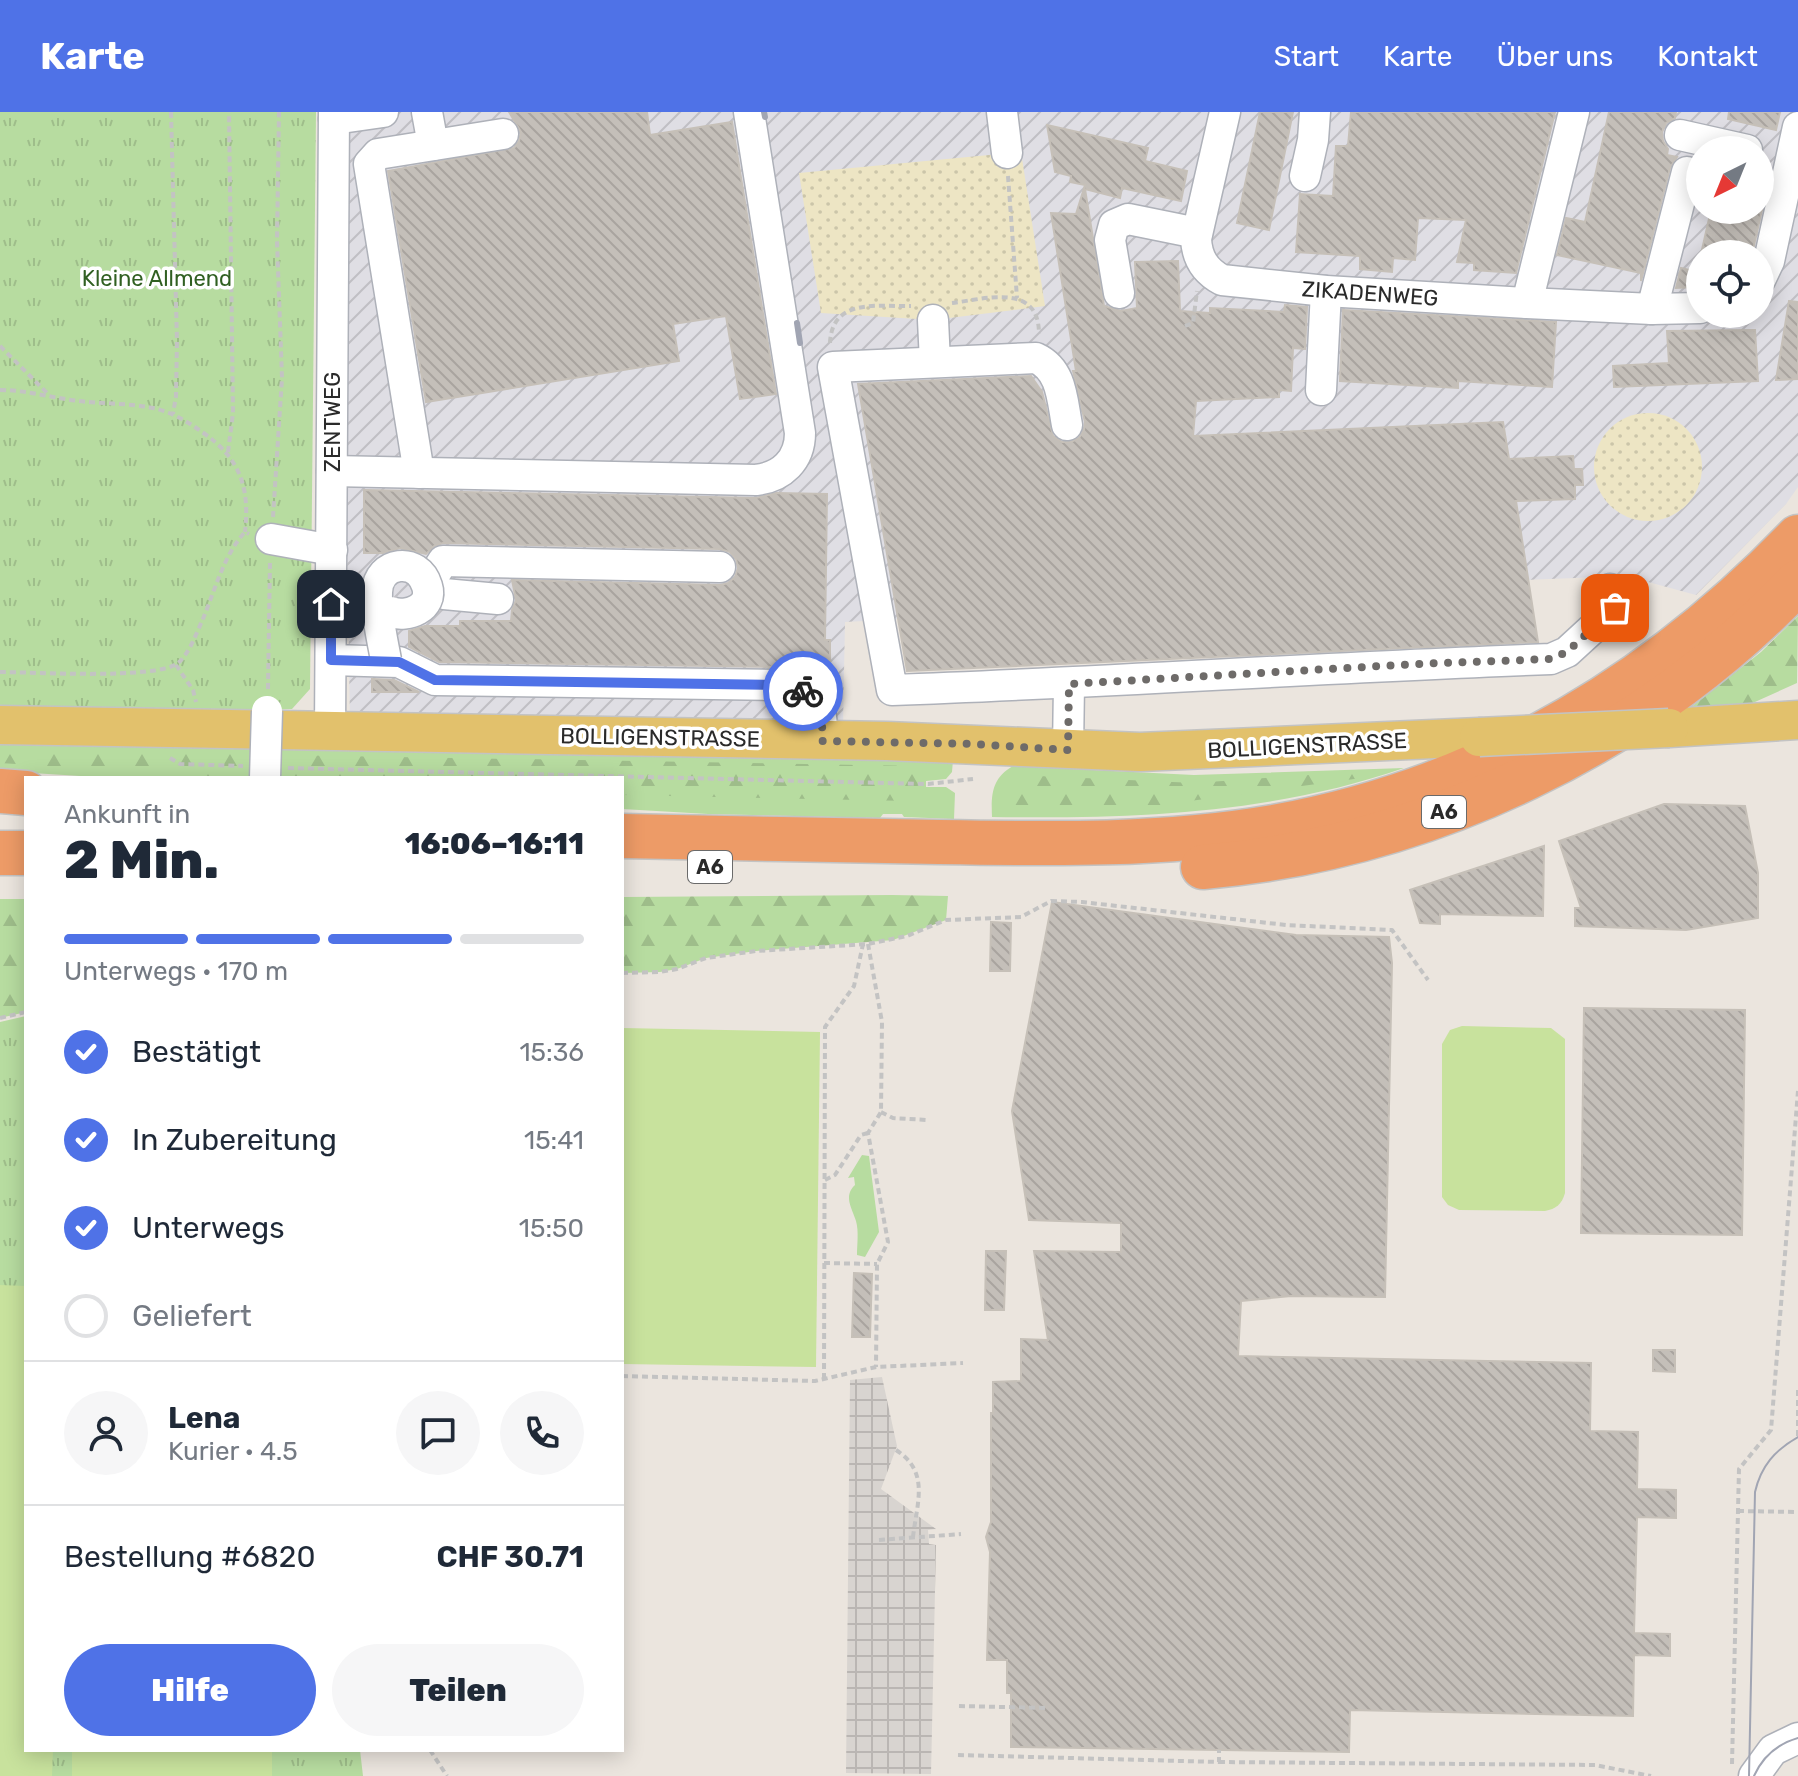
<!DOCTYPE html>
<html lang="de">
<head>
<meta charset="utf-8">
<style>
  :root { --surface:#fff; --page:#f6f6f7; --text:#1f2937; --muted:#747a83; --line:#e0e1e3; --accent:#4f72e7 }
  body { margin:0; font-family:Rubik,sans-serif; background:var(--page); color:var(--text); height:100vh; display:flex; flex-direction:column; font-size:30px; white-space:nowrap }
  * { box-sizing:border-box; margin:0 }
  p { font-size:26px; color:var(--muted) }
  .icon { flex:none; width:44px; height:44px; fill:none; stroke:currentColor; stroke-width:2; stroke-linecap:round; stroke-linejoin:round }
  .map { position:relative; flex:1; overflow:hidden }
  .side { position:absolute; left:24px; top:664px; width:600px; height:976px; display:flex; flex-direction:column; background:var(--surface); border-radius:0px; box-shadow:0 4px 20px #0003 }
  .side>* { flex:none }
  .needle { width:52px; rotate:223deg }
  .tools { position:absolute; left:1686px; top:24px; display:grid; gap:16px }
  .tools a { display:grid; place-items:center; width:88px; height:88px; border-radius:50%; background:var(--surface); box-shadow:0 4px 20px #0003; font-size:40px }
  .pin { position:absolute; display:grid; place-items:center; width:68px; height:68px; color:#fff; margin:-34px; border-radius:16px; box-shadow:0 4px 12px #0006 }
  .courier { position:absolute; display:grid; place-items:center; width:80px; height:80px; margin:-40px; border:6px solid #4f72e7; border-radius:50%; background:#fff; color:#222; box-shadow:0 2px 10px #0007 }
  .summary em { font-style:normal; font-weight:800 }
  .summary div { display:flex; flex-direction:column-reverse }
  .summary { display:flex; align-items:center; justify-content:space-between; height:136px; padding:0 40px }
  h1 { font-size:52px; font-weight:800; line-height:60px }
  .bar { display:grid; grid-template-columns:repeat(4,1fr); gap:12px 8px; align-content:center; height:96px; padding:0 40px }
  .bar i { height:10px; border-radius:6px; background:var(--line) }
  .bar .selected { background:var(--accent) }
  .bar p { grid-column:span 4 }
  .line { display:flex; align-items:center; gap:20px; padding:0 40px; border-top:2px solid var(--line) }
  .line div { flex:1 }
  .round { display:grid; place-items:center; flex:none; width:84px; height:84px; border-radius:42px; background:var(--page) }
  ol { padding:0 40px; list-style:none }
  li { display:flex; align-items:center; gap:24px; height:88px }
  li p { margin-inline-start:auto }
  li .icon { padding:8px; border-radius:50%; background:var(--accent); color:#fff; stroke-width:4 }
  li:last-child { color:var(--muted) }
  li i { width:44px; height:44px; border:4px solid var(--line); border-radius:50% }
  .primary-button { display:flex; gap:16px; margin-top:auto; padding:16px 40px }
  .primary-button a { flex:1; height:92px; border-radius:48px; background:var(--accent); color:#fff; font-size:32px; font-weight:800; line-height:92px; text-align:center }
  .primary-button a+a { background:var(--page); color:var(--text) }
  header { display:flex; align-items:center; gap:48px; box-sizing:border-box; height:112px; padding:0 40px; background:var(--accent); color:#fff }
  header strong { font-size:38px }
  nav { display:flex; gap:44px; margin-inline-start:auto; font-size:28px }
  .map>svg:first-child { display:block }
  .industrial { fill:url(#industrial-furrows); fill-rule:evenodd }
  .grass { fill:#b7dca0 }
  .forest { fill:url(#forest-firs) }
  .sand { fill:url(#sand-dots) }
  .park { fill:url(#park-tufts) }
  .pitch { fill:#c8e29d }
  .plaza { fill:url(#plaza-grid) }
  .building { fill:url(#building-back-hatch); stroke:#c6c0b8; stroke-width:2 }
  .lines { fill:none; stroke-linecap:round; stroke-linejoin:round }
  .minor-casing { stroke:#aeb1b9; stroke-width:33 }
  .major-casing { stroke:#c3c3c3; stroke-width:41 }
  .highway-casing { stroke:#c3c3c3; stroke-width:47 }
  .path { stroke:#c3c3c3; stroke-width:4; stroke-dasharray:6 4; stroke-linecap:butt }
  .minor { stroke:#fff; stroke-width:30 }
  .major { stroke:#e2c16c; stroke-width:38 }
  .highway { stroke:#ed9b67; stroke-width:44 }
  .tram { stroke:#a1a5b3; stroke-width:2 }
  .rail { stroke:#a1a5b3; stroke-width:6 }
  .minor-bridge-casing { stroke:#aeb1b9; stroke-width:33; stroke-linecap:butt }
  .major-bridge-casing { stroke:#c3c3c3; stroke-width:41; stroke-linecap:butt }
  .minor-bridge { stroke:#fff; stroke-width:30 }
  .major-bridge { stroke:#e2c16c; stroke-width:38 }
  .done { stroke:#6e6b69; stroke-width:8; stroke-dasharray:0 14.4 }
  .route { stroke:#4f72e7; stroke-width:10 }
  .labels { text-anchor:middle; stroke-width:7; stroke-linejoin:round; paint-order:stroke }
  .shield { fill:#fff; stroke:#6a6a6a; stroke-width:2 }
  .shield-label { font-size:20px; font-weight:bold; fill:#2a2a2a }
  .park-label { font-size:22px; fill:#316022; stroke:#fff }
  .street-label { font-size:22px; fill:#2a2a2a; stroke:#fff }
</style>
</head>
<body>
<header>
<strong>Karte</strong>
<nav><a>Start</a><a>Karte</a><a>Über uns</a><a>Kontakt</a></nav>
</header>
<div class="map">
<svg width="1798" height="1664" viewBox="0 0 1798 1664">
  <defs>
    <pattern id="industrial-furrows" width="10" height="10" patternUnits="userSpaceOnUse" patternTransform="scale(2)"><rect width="10" height="10" fill="#dfdee4"/><path d="M-1 1l2-2M0 10L10 0M9 11l2-2" fill="none" stroke="#c0bfc4"/></pattern>
    <pattern id="forest-firs" width="22" height="20" patternUnits="userSpaceOnUse" patternTransform="scale(2)"><rect width="22" height="20" fill="#b7dca0"/><path d="M5 1l3.5 6h-7zM16 11l3.5 6h-7z" fill="#9ebd8a"/></pattern>
    <pattern id="sand-dots" width="8" height="8" patternUnits="userSpaceOnUse" patternTransform="scale(2)"><rect width="8" height="8" fill="#ede5c4"/><path d="M2 2h.1M6 6h.1" fill="none" stroke="#cbc5a9" stroke-width="1.8" stroke-linecap="round"/></pattern>
    <pattern id="park-tufts" width="24" height="20" patternUnits="userSpaceOnUse" patternTransform="scale(2)"><rect width="24" height="20" fill="#b7dca0"/><path d="M3 7l-1-3M5 7V3M7 7l1-3M15 17l-1-3M17 17v-4M19 17l1-3" fill="none" stroke="#9ebd8a"/></pattern>
    <pattern id="plaza-grid" width="8" height="8" patternUnits="userSpaceOnUse" patternTransform="scale(2)"><rect width="8" height="8" fill="#d8d4d0"/><path d="M0 4h8M4 0v8" fill="none" stroke="#bab6b3"/></pattern>
    <pattern id="building-back-hatch" width="6" height="6" patternUnits="userSpaceOnUse" patternTransform="scale(2)"><rect width="6" height="6" fill="#c4bfb9"/><path d="M-1 5l2 2M0 0l6 6M5-1l2 2" fill="none" stroke="#a9a49f"/></pattern>
  </defs>
  <rect width="100%" height="100%" fill="#ebe5de"/>
  <path class="industrial" d="M348,0H1798V375L1786,392L1696,483L1626,464L1161,482L1146,494L845,510L843,613L350,610L345,314ZM1700,38H1760V98H1700ZM1700,142H1760V202H1700Z"/>
  <g class="grass">
    <polygon points="0,630 953,648 952,660 946,667 926,669 926,675 946,675 955,681 954,707 904,705 902,702 883,702 880,706 708,702 622,697 622,666 112,666 0,659"/>
    <path d="M1013,654L1194,663L1404,656C1272,702 1130,707 992,705C991,682 992,666 1013,654Z"/>
    <path d="M862,1043L869,1044L879,1120L865,1145L857,1143C857,1133 859,1119 856,1109C852,1096 843,1084 855,1073L854,1065L848,1066Z"/>
  </g>
  <g class="forest">
    <polygon points="1798,504 1797,571 1746,594 1690,596 1761,540"/>
    <polygon points="0,638 917,654 922,665 919,683 910,689 622,683 622,666 241,666 0,651"/>
    <polygon points="1365,659 1376,660 1369,665 1160,693 1012,693 1003,681 1014,663 1195,671"/>
    <polygon points="892,783 948,784 946,808 893,828 756,839 706,846 677,857 660,860 622,861 622,785"/>
    <polygon points="0,787 26,787 26,900 0,906"/>
  </g>
  <g class="sand">
    <polygon points="1021,40 1045,194 933,208 821,201 799,61"/>
    <circle cx="1648" cy="355" r="54"/>
  </g>
  <g class="park">
    <polygon points="0,0 316,0 310,577 292,597 0,604"/>
    <polygon points="26,904 26,1638 360,1638 363,1664 0,1664 0,910"/>
  </g>
  <g class="pitch">
    <path d="M1462,914L1551,916L1565,927V1081C1562,1092 1556,1097 1545,1099L1459,1098L1448,1093L1442,1085V932L1450,918Z"/>
    <polygon points="622,916 820,920 816,1255 622,1252"/>
    <polygon points="0,1173 26,1174 26,1638 53,1638 52,1664 0,1664"/>
    <rect x="72" y="1638" width="200" height="26"/>
  </g>
  <polygon class="plaza" points="882,1265 897,1334 881,1377 936,1417 928,1418 929,1432 936,1433 931,1662 846,1661 850,1268"/>
  <g class="building">
    <polygon points="509,0 647,0 650,23 732,10 776,282 740,287 726,204 673,212 679,249 426,290 388,59 514,36 519,29 521,20"/>
    <polygon points="1260,0 1293,0 1269,118 1237,111"/>
    <polygon points="1351,0 1555,0 1516,161 1474,158 1474,151 1457,150 1466,108 1418,106 1415,148 1393,146 1392,160 1360,157 1360,144 1296,140 1300,82 1333,84 1336,34 1348,34"/>
    <polygon points="1609,0 1676,0 1675,6 1666,11 1662,20 1663,29 1668,37 1667,43 1677,45 1670,56 1641,169 1641,161 1557,143 1566,106 1585,110"/>
    <polygon points="1729,0 1780,0 1776,18 1728,7"/>
    <polygon points="1047,13 1148,36 1145,49 1187,59 1181,89 1122,76 1120,86 1085,77 1104,194 1121,199 1137,196 1135,150 1178,149 1180,199 1210,201 1210,196 1284,200 1285,193 1307,195 1305,237 1293,236 1291,279 1279,278 1279,285 1196,289 1193,324 1503,310 1509,347 1573,344 1574,357 1582,357 1583,373 1575,373 1575,387 1516,389 1538,530 907,559 858,272 1031,264 1042,280 1053,324 1062,330 1071,330 1079,326 1084,318 1085,310 1073,259 1076,259 1051,101 1076,102 1085,73 1070,70 1071,64 1055,60"/>
    <polygon points="1711,98 1762,98 1752,142 1701,142"/>
    <polygon points="1681,156 1697,160 1694,175 1676,176"/>
    <polygon points="1789,189 1798,190 1798,267 1776,268"/>
    <polygon points="1343,198 1556,210 1552,275 1458,269 1458,276 1340,269"/>
    <polygon points="1755,218 1758,269 1614,275 1613,254 1669,251 1667,219"/>
    <polygon points="364,378 756,386 776,381 827,382 825,528 830,528 830,578 813,564 784,555 439,550 409,535 409,519 425,514 460,514 460,509 511,509 512,498 516,488 512,468 720,473 728,471 735,465 738,456 736,447 730,440 720,437 443,431 434,434 426,442 400,436 383,441 364,441"/>
    <polygon points="372,567 394,568 419,580 372,580"/>
    <polygon points="1664,692 1745,694 1758,761 1758,806 1686,818 1575,814 1575,796 1581,796 1559,729"/>
    <polygon points="1544,734 1543,804 1440,802 1440,812 1420,811 1410,778"/>
    <polygon points="1052,790 1296,823 1389,825 1392,851 1385,1185 1291,1184 1241,1189 1238,1244 1591,1251 1590,1319 1638,1320 1637,1377 1676,1378 1676,1406 1637,1405 1634,1521 1670,1522 1670,1544 1634,1543 1633,1604 1350,1598 1349,1640 1011,1635 1011,1581 1007,1581 1007,1548 987,1548 990,1440 986,1425 991,1410 991,1301 993,1301 993,1270 1021,1269 1021,1227 1048,1228 1034,1139 1121,1140 1121,1111 1029,1108 1012,999"/>
    <polygon points="991,810 1011,811 1010,859 990,859"/>
    <polygon points="1584,896 1745,898 1742,1123 1581,1121"/>
    <polygon points="986,1139 1006,1139 1004,1198 985,1198"/>
    <polygon points="854,1161 872,1162 870,1225 852,1225"/>
    <polygon points="1653,1238 1675,1238 1675,1260 1653,1259"/>
  </g>
  <g class="lines">
    <defs>
      <g id="minor">
        <polyline points="427,0 433,33"/>
        <polyline points="1002,0 1007,41"/>
        <path d="M1225,0L1196,127C1197,146 1205,159 1222,168L1326,179L1527,191L1652,197L1700,196"/>
        <polyline points="334,7 383,0"/>
        <polyline points="1680,23 1747,38"/>
        <polyline points="1305,64 1313,28 1315,0"/>
        <polyline points="1760,168 1769,149 1798,15"/>
        <polyline points="1119,181 1110,128 1114,113 1128,107 1197,121"/>
        <polyline points="1527,191 1574,0"/>
        <polyline points="1652,197 1687,60"/>
        <polyline points="933,208 935,250"/>
        <polyline points="1321,278 1326,179"/>
        <path d="M1067,313C1062,287 1062,258 1036,246L833,255L892,578C1112,570 1331,555 1551,547L1567,540L1615,496L1616,487L1610,477"/>
        <path d="M332,359L756,368C782,365 800,348 800,321L749,0"/>
        <polyline points="419,361 369,52 378,42 503,22"/>
        <polyline points="271,427 332,438"/>
        <polyline points="428,473 443,449 720,455"/>
        <polyline points="444,482 498,487"/>
        <path d="M331,548L399,550L435,568L784,573C821,581 822,595 822,629"/>
        <polyline points="330,619 334,0"/>
        <polyline points="1068,638 1069,572"/>
        <polyline points="1754,1664 1773,1638 1798,1626"/>
      </g>
      <g id="major">
        <polyline points="0,613 887,629 1140,640 1479,625"/>
        <polyline points="1669,616 1798,608"/>
      </g>
      <g id="highway">
        <polyline points="0,679 26,681"/>
        <path d="M622,724C728,726 833,728 939,730C1051,732 1164,734 1274,715C1480,678 1654,575 1798,425"/>
        <polyline points="0,741 26,741"/>
        <path d="M1203,755C1426,736 1644,632 1798,470"/>
      </g>
    </defs>
    <use href="#minor" class="minor-casing"/>
    <use href="#major" class="major-casing"/>
    <use href="#highway" class="highway-casing"/>
    <g class="path">
      <polyline points="171,0 177,229 176,284 173,302"/>
      <polyline points="1008,64 1017,186"/>
      <path d="M952,191C985,187 1039,170 1039,222"/>
      <polyline points="1185,214 1193,211 1197,179"/>
      <path d="M830,231C832,185 879,195 911,194"/>
      <polyline points="0,234 48,282"/>
      <path d="M0,278C27,278 52,286 79,289C103,292 129,291 153,296C171,300 187,309 202,320C240,346 250,375 245,420"/>
      <polyline points="228,340 233,301 229,0"/>
      <polyline points="273,405 282,266 277,129 279,0"/>
      <polyline points="176,553 193,578 196,590"/>
      <path d="M0,560C33,560 156,568 178,551C189,542 196,522 202,509C215,479 223,444 245,420L249,422"/>
      <polyline points="268,577 270,450"/>
      <polyline points="170,646 180,652 243,654"/>
      <polyline points="288,656 928,672 973,667"/>
      <polyline points="868,832 882,910 881,1000 868,1021 888,1130 877,1152 876,1255"/>
      <polyline points="622,861 660,860 677,857 706,846 756,839 868,832 907,824 946,808 1021,805 1051,789 1082,790 1286,813 1392,818 1428,868"/>
      <polyline points="0,906 26,900"/>
      <polyline points="881,1000 893,1006 927,1008"/>
      <polyline points="825,1068 835,1063 861,1023 868,1021"/>
      <polyline points="824,1151 877,1152"/>
      <polyline points="622,1264 815,1269 876,1255 963,1251"/>
      <polyline points="824,1267 825,915 854,874 863,832"/>
      <polyline points="1798,1278 1798,1325"/>
      <path d="M896,1338C930,1360 917,1390 913,1425"/>
      <polyline points="1738,1399 1798,1400"/>
      <polyline points="879,1428 961,1422"/>
      <polyline points="959,1594 1048,1596"/>
      <polyline points="430,1638 447,1664"/>
      <polyline points="958,1643 1219,1650 1219,1638"/>
      <polyline points="1219,1650 1595,1653 1651,1664"/>
      <polyline points="1732,1652 1739,1357 1771,1318 1798,979"/>
    </g>
    <use href="#minor" class="minor"/>
    <use href="#major" class="major"/>
    <use href="#highway" class="highway"/>
    <g class="tram">
      <path d="M1749,1664L1755,1380C1761,1354 1775,1338 1798,1325"/>
      <path d="M1754,1664C1763,1644 1777,1632 1798,1626"/>
    </g>
    <g class="rail">
      <polyline points="764,0 765,5"/>
      <polyline points="797,211 800,231"/>
    </g>
    <defs>
      <g id="minor-bridge">
        <path d="M386,548C382,526 376,501 377,480C378,449 418,444 427,474C434,496 407,506 391,500"/>
        <polyline points="265,666 267,599"/>
      </g>
      <polyline id="major-bridge" points="1479,625 1669,616"/>
    </defs>
    <use href="#minor-bridge" class="minor-bridge-casing"/>
    <use href="#major-bridge" class="major-bridge-casing"/>
    <use href="#minor-bridge" class="minor-bridge"/>
    <use href="#major-bridge" class="major-bridge"/>
  </g>
  <g class="lines">
    <path class="done" d="M803,579C825,596 822,603 822,629L973,632L1068,638L1069,572L1416,552L1551,547L1567,540L1615,496"/>
    <polyline class="route" points="331,492 331,548 399,550 435,568 784,573 803,579"/>
  </g>
  <g class="labels">
    <g class="shield">
      <rect x="1422" y="684" width="44" height="32" rx="6"/>
      <rect x="688" y="739" width="44" height="32" rx="6"/>
    </g>
    <g class="shield-label">
      <text x="1444" y="707">A6</text>
      <text x="710" y="762">A6</text>
    </g>
    <g class="park-label">
      <text x="157" y="174">Kleine Allmend</text>
    </g>
    <g class="street-label">
      <text transform="translate(1370 181) rotate(4)" y="8">ZIKADENWEG</text>
      <text transform="translate(332 310) rotate(-90)" y="8">ZENTWEG</text>
      <text transform="translate(660 625) rotate(1)" y="8">BOLLIGENSTRASSE</text>
      <text transform="translate(1307 633) rotate(-3)" y="8">BOLLIGENSTRASSE</text>
    </g>
  </g>
</svg>
<div class="tools">
<a><svg class="needle" viewBox="-14 -14 28 28"><path d="M0-13l5 13h-10z" fill="#e53935"/><path d="M0 13l5-13h-10z" fill="#747a83"/></svg></a>
<a><svg class="icon" aria-label="locate" viewBox="0 0 24 24"><circle cx="12" cy="12" r="6"/><path d="M12 2v4M12 18v4M2 12h4M18 12h4"/></svg></a>
</div>
<div class="pin" style="left:1615px;top:496px;background:#ea580c"><svg class="icon" aria-label="bag" viewBox="0 0 24 24"><path d="M5 8h14l-1 12H6zM9 8a3 3 0 0 1 6 0"/></svg></div>
<div class="pin" style="left:331px;top:492px;background:#1f2937"><svg class="icon" aria-label="home" viewBox="0 0 24 24"><path d="M3 11l9-7 9 7M6 9v11h12V9"/></svg></div>
<div class="courier" style="left:803px;top:579px"><svg class="icon" aria-label="bike" viewBox="0 0 24 24"><circle cx="6" cy="16" r="4"/><circle cx="18" cy="16" r="4"/><path d="M6 16l4-8h5l3 8M10 8l3 8H6M13 5h3"/></svg></div>
<section class="side">
<div class="summary"><div><h1>2 Min.</h1><p>Ankunft in</p></div><em>16:06–16:11</em></div>
<div class="bar"><i class="selected"></i><i class="selected"></i><i class="selected"></i><i></i><p>Unterwegs · 170 m</p></div>
<ol>
<li><svg class="icon" aria-label="check" viewBox="0 0 24 24"><path d="M5 12l5 5 9-10"/></svg>Bestätigt<p>15:36</p></li>
<li><svg class="icon" aria-label="check" viewBox="0 0 24 24"><path d="M5 12l5 5 9-10"/></svg>In Zubereitung<p>15:41</p></li>
<li><svg class="icon" aria-label="check" viewBox="0 0 24 24"><path d="M5 12l5 5 9-10"/></svg>Unterwegs<p>15:50</p></li>
<li><i></i>Geliefert</li>
</ol>
<div class="line" style="height:144px"><a class="round"><svg class="icon" aria-label="person" viewBox="0 0 24 24"><circle cx="12" cy="8" r="4"/><path d="M4 21q1-7 8-7t8 7"/></svg></a><div><b>Lena</b><p>Kurier · 4.5</p></div><a class="round"><svg class="icon" aria-label="chat" viewBox="0 0 24 24"><path d="M4 5h16v11H9l-5 4z"/></svg></a><a class="round"><svg class="icon" aria-label="phone" viewBox="0 0 24 24"><path d="M5 4h4l2 5-3 2q2 4 5 5l2-3 5 2v4C11 20 4 13 5 4z"/></svg></a></div>
<div class="line" style="height:104px"><div>Bestellung #6820</div><b>CHF 30.71</b></div>
<div class="primary-button"><a>Hilfe</a><a>Teilen</a></div>
</section>
</div>
</body>
</html>
